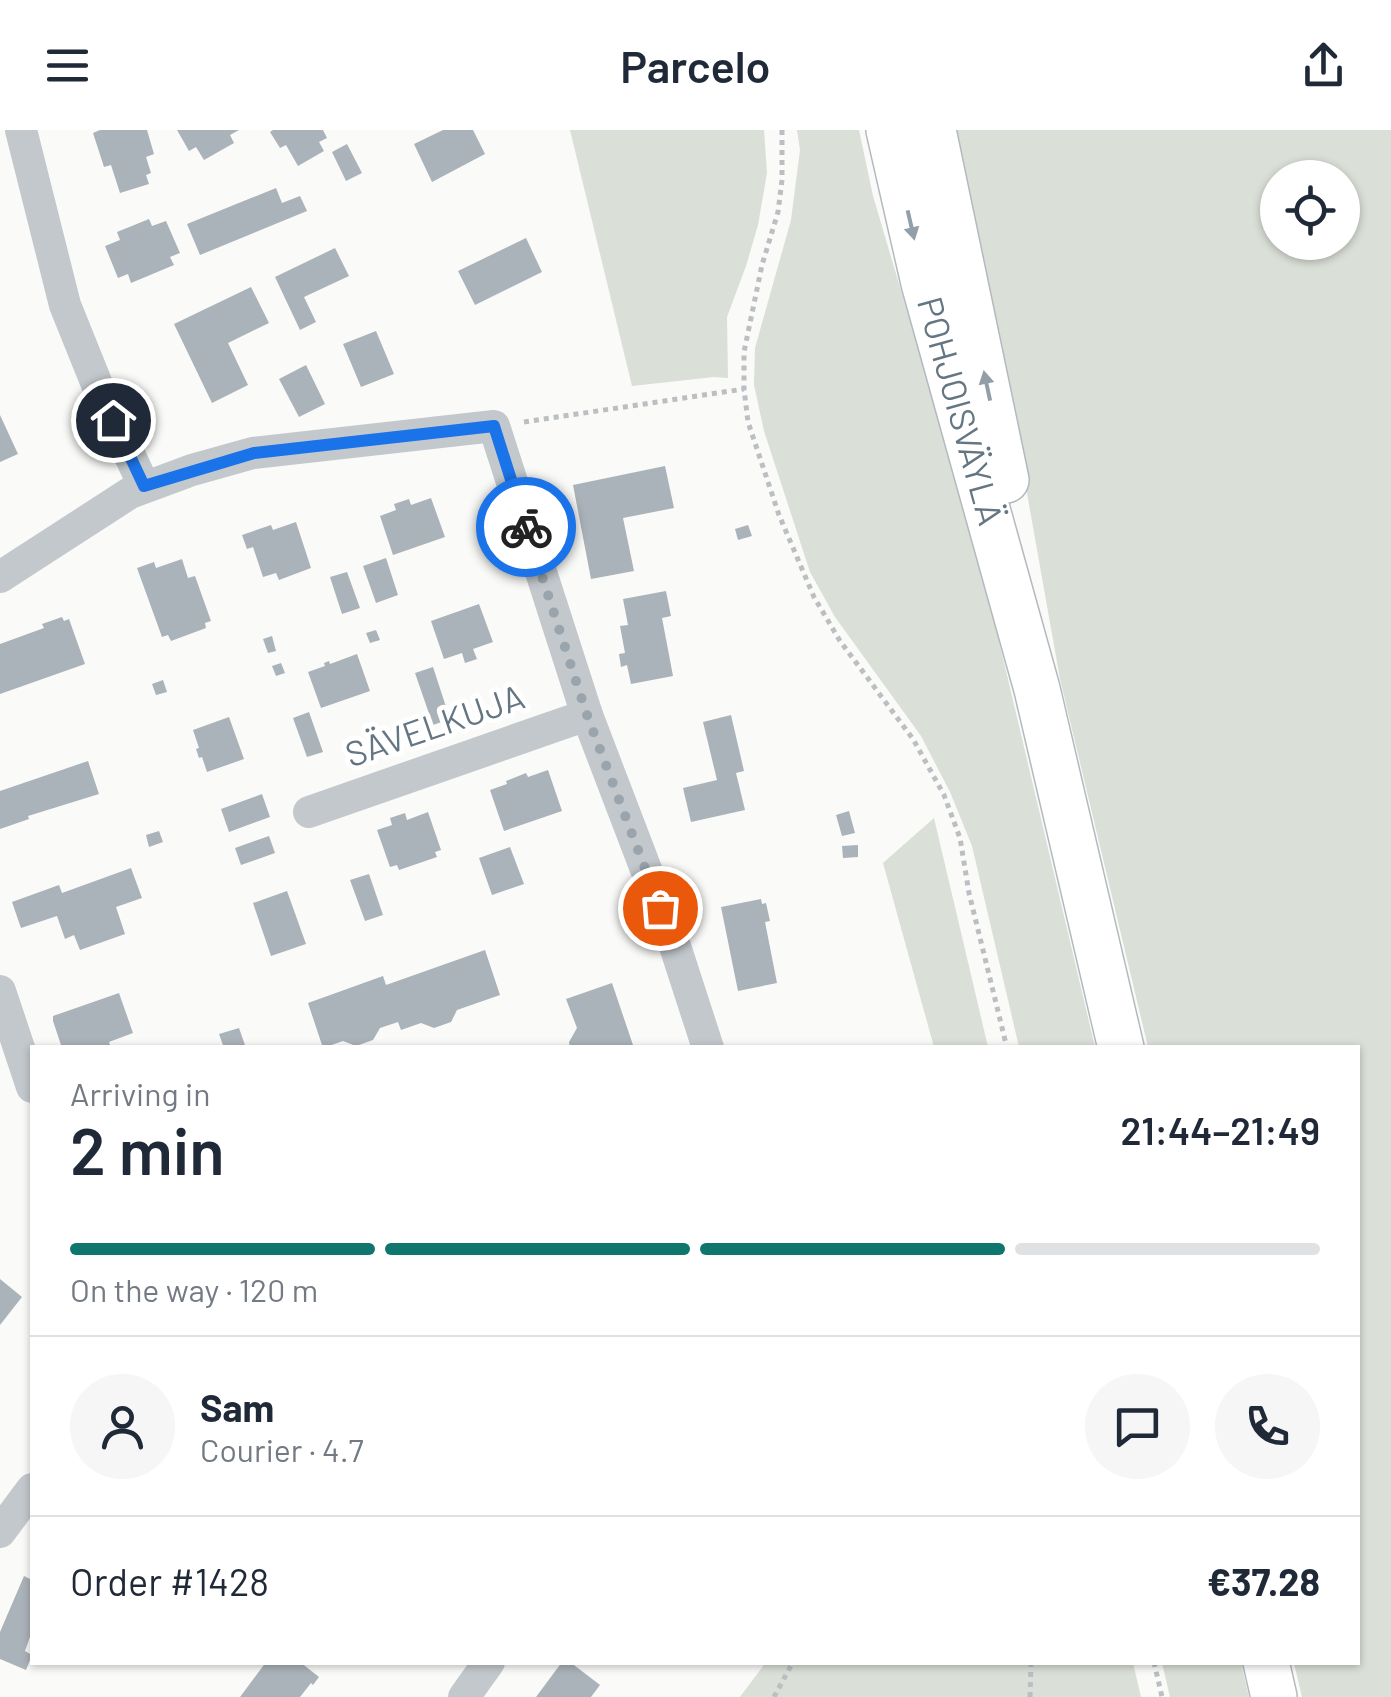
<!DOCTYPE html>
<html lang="en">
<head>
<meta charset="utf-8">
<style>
  :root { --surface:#fff; --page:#f6f6f7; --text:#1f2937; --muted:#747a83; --line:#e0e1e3; --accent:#0f766e }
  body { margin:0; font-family:Barlow,sans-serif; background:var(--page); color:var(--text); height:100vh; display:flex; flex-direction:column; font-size:38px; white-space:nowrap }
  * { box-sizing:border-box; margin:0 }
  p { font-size:32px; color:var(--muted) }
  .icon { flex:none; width:55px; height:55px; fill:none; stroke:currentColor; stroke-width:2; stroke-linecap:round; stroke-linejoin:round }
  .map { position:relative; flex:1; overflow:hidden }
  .panel { position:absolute; left:30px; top:915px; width:1330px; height:620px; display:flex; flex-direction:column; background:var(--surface); border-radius:0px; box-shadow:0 2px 8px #0004 }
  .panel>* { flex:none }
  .fabs { position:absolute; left:1260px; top:30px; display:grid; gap:20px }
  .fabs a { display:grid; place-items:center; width:100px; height:100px; border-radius:50%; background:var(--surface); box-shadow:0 2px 8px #0004; font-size:50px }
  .pin { position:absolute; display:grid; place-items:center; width:85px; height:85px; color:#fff; margin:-42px; border:5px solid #fff; border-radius:50%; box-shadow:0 2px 10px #0007 }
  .courier { position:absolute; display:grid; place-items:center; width:100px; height:100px; margin:-50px; border:8px solid #1a73e8; border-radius:50%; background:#fff; color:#222; box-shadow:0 2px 12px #0007 }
  .overview em { font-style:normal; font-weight:600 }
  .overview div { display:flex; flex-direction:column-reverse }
  .overview { display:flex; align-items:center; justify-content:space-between; height:170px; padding:0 40px }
  h1 { font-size:65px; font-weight:600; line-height:75px }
  .bar { display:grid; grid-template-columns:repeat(4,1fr); gap:15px 10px; align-content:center; height:120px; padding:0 40px }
  .bar i { height:12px; border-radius:8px; background:var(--line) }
  .bar .current { background:var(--accent) }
  .bar p { grid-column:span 4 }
  .line { display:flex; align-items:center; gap:25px; padding:0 40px; border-top:2px solid var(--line) }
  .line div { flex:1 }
  .round { display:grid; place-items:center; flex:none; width:105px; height:105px; border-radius:52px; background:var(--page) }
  header { display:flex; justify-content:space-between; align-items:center; height:130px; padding:0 40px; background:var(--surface); font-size:45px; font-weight:600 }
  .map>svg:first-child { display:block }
  .green { fill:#dadfd7; fill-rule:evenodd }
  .building { fill:#aab3b9 }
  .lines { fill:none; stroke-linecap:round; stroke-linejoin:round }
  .secondary-casing { stroke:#b3babf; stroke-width:48 }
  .path { stroke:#bbbfc2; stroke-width:5; stroke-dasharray:5 5; stroke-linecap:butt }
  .street { stroke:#c3c8cc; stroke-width:32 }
  .secondary { stroke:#fff; stroke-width:45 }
  .oneway { fill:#939fa8 }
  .done { stroke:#99a4ac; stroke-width:10; stroke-dasharray:0 18 }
  .route { stroke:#1a73e8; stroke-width:12 }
  .labels { text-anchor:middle; stroke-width:10; stroke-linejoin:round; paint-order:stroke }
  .street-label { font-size:35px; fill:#657683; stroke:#fff }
</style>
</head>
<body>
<header><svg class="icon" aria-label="menu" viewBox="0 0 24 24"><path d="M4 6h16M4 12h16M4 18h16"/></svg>Parcelo<svg class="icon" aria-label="share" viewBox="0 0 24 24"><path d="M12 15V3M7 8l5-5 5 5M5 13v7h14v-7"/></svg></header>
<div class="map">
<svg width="1391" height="1567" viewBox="0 0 1391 1567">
  <rect width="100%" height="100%" fill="#fafaf8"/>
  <g class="green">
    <polygon points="570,0 764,0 767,43 758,95 746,136 727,187 728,248 714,247 632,256"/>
    <polygon points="797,0 859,0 873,66 976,414 1095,917 1019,917 972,716 950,662 921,606 835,487 810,442 764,301 754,255 755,218 791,90 800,20"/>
    <path d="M945,0H1391V1567H1302L1294,1533L1358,1532V918L1148,917L1060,549L1017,307ZM1278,48H1342V112H1278Z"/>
    <polygon points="934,688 988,917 934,917 883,733"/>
    <polygon points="766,1532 1133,1533 1141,1567 740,1567"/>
    <polygon points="1162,1533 1241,1533 1249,1567 1170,1567"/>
  </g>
  <g class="building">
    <polygon points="100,0 147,0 154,24 146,27 151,43 146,45 149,54 120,63 111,35 104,37 93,3"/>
    <polygon points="177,0 239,0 230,5 234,13 204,30 196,17 189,21"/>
    <polygon points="273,0 323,0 327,8 319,12 324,21 298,36 286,15 280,18 270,2"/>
    <polygon points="443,0 473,0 485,24 432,52 414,14"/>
    <polygon points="347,14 362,43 346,51 332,22"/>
    <polygon points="276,58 282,73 300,66 307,81 200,125 187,94"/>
    <polygon points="149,89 152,96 166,91 180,123 170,127 174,135 131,153 128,144 118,148 105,116 120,110 117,102"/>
    <polygon points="526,108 542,142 475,175 458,141"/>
    <polygon points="335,118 349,146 304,167 316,192 300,200 275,147"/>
    <polygon points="251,157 269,193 228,213 248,255 212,273 174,194"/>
    <polygon points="376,201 394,244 361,257 343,214"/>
    <polygon points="306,235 325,274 299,287 279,249"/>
    <polygon points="0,285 18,324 0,332"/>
    <polygon points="665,336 674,378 623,388 634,441 591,449 573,355"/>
    <polygon points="431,368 445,407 393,425 380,386 396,380 394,374 409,369 411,375"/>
    <polygon points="296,392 311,438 279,450 276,443 263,447 253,417 247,419 242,405 271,395 273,400"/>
    <polygon points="748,395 752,406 738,410 735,399"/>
    <polygon points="386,428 398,465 376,473 363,436"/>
    <polygon points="182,429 188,448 195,446 211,491 205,493 206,498 171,511 168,505 162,507 137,438 154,432 156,438"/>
    <polygon points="347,442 360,478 342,484 330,447"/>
    <polygon points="666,461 671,486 662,488 673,546 631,554 627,535 621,537 619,524 625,523 620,496 628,495 623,469"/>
    <polygon points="479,474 493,512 473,519 477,529 465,533 462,523 444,529 431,491"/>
    <polygon points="62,487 64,491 69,489 85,534 0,564 0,514 44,498 42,494"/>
    <polygon points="376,500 380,510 370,513 366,503"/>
    <polygon points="272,506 276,521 268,523 263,509"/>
    <polygon points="357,524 370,561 321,578 308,542 325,536 324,533 329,531 330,534"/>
    <polygon points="281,533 285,543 276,546 272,536"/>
    <polygon points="433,537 450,589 433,595 415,543"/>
    <polygon points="163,550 167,562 156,565 152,554"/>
    <polygon points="309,582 323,622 307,627 293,588"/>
    <polygon points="731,585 744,641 736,643 745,680 691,692 683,658 717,650 703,592"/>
    <polygon points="229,587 244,629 207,642 202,627 199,628 196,619 199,618 193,600"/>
    <polygon points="88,631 99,664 28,686 29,689 0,699 0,661"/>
    <polygon points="548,640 562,681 504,701 490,660 507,654 506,651 526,643 528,647"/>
    <polygon points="262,664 270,687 229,702 221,679"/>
    <polygon points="849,681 855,703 842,706 836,685"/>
    <polygon points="428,682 441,720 435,722 437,727 399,740 397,735 390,737 377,700 392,695 390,688 405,683 407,690"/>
    <polygon points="159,701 163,712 149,717 146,705"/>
    <polygon points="269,706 275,723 241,735 235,718"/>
    <polygon points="858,715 858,727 843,728 842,716"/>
    <polygon points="510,717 524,754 492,765 479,728"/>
    <polygon points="131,738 142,768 116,777 125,804 80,820 74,805 65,809 57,786 21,798 12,772 59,755 62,763"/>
    <polygon points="369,744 383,785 365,791 350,750"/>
    <polygon points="287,761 306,814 271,826 253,773"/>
    <polygon points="761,769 762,774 766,773 770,791 765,792 777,853 738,861 721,777"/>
    <polygon points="485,820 500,865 457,880 451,892 434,898 421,893 401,900 398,892 380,898 373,910 356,916 343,911 323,918 308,873 383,846 386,855"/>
    <polygon points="612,853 634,918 570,918 569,912 577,898 566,869"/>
    <polygon points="119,863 133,903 109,912 111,918 62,918 53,891 53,886"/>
    <polygon points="239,898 246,918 224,918 219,904"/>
    <polygon points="0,1149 22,1167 0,1195"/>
    <polygon points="24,1446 32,1450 32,1501 25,1521 32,1525 26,1540 0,1529 0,1502"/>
    <polygon points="266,1532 300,1532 319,1547 313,1555 311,1553 300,1567 240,1567"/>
    <polygon points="562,1532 570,1532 600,1555 591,1567 536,1567"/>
  </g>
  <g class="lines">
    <defs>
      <g id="secondary">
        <path id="s1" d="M889,0L924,153L1037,559L1121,918"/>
        <polyline points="933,0 1006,350"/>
        <polyline points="1266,1532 1274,1567"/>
      </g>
    </defs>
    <use href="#secondary" class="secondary-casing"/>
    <g class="path">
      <polyline points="782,0 782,50 778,82 762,135 744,222 744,259 748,292 779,385 814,467 840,511 913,609 944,665 960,708 969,763 1007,918"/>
      <polyline points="524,292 744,259"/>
      <polyline points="1154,1532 1162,1567"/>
      <polyline points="774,1567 793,1532"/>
      <polyline points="1030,1567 1031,1532"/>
    </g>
    <g class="street">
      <polyline points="21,0 65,175 98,257 144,356"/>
      <polyline points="0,447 130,363 192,340 253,323 494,296 587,585 673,810 708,918"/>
      <polyline points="309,682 587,585"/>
      <polyline points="0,861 32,957"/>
      <polyline points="0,1402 32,1359"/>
      <polyline points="464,1567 489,1532"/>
    </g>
    <use href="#secondary" class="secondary"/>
  </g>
  <defs><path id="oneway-solid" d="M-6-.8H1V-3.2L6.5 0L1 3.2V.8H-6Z" transform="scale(2.5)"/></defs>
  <g class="oneway">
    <use href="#oneway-solid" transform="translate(911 95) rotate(77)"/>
    <use href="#oneway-solid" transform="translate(987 256) rotate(-102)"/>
  </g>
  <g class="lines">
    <polyline class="done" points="526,397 587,585 660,778"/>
    <polyline class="route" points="113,290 144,356 254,323 494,296 526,397"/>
  </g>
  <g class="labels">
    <g class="street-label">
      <text dy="12" stroke="none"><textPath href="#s1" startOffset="290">POHJOISVÄYLÄ</textPath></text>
      <text transform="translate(435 596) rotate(-19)" y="12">SÄVELKUJA</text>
    </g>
  </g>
</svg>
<div class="fabs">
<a><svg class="icon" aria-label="locate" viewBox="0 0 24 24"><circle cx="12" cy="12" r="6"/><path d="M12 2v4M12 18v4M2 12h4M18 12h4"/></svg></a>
</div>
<div class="pin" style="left:660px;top:778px;background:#ea580c"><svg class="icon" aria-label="bag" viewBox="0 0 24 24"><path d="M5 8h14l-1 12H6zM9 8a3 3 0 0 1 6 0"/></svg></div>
<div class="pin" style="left:113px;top:290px;background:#1f2937"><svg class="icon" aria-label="home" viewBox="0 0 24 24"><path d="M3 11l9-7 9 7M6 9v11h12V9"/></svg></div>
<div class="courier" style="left:526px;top:397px"><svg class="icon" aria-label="bike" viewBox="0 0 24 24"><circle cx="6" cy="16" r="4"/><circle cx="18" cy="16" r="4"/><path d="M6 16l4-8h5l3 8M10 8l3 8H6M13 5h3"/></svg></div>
<section class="panel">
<div class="overview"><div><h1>2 min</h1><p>Arriving in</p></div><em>21:44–21:49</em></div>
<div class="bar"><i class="current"></i><i class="current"></i><i class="current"></i><i></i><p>On the way · 120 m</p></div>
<div class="line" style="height:180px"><a class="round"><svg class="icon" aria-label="person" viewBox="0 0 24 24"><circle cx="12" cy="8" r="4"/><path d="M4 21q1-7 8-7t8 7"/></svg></a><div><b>Sam</b><p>Courier · 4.7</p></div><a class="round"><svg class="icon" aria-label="chat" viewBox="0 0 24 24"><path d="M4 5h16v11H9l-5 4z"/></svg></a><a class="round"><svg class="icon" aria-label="phone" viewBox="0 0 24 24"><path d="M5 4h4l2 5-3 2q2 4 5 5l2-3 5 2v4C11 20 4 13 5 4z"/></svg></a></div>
<div class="line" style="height:130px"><div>Order #1428</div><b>€37.28</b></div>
</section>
</div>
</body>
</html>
